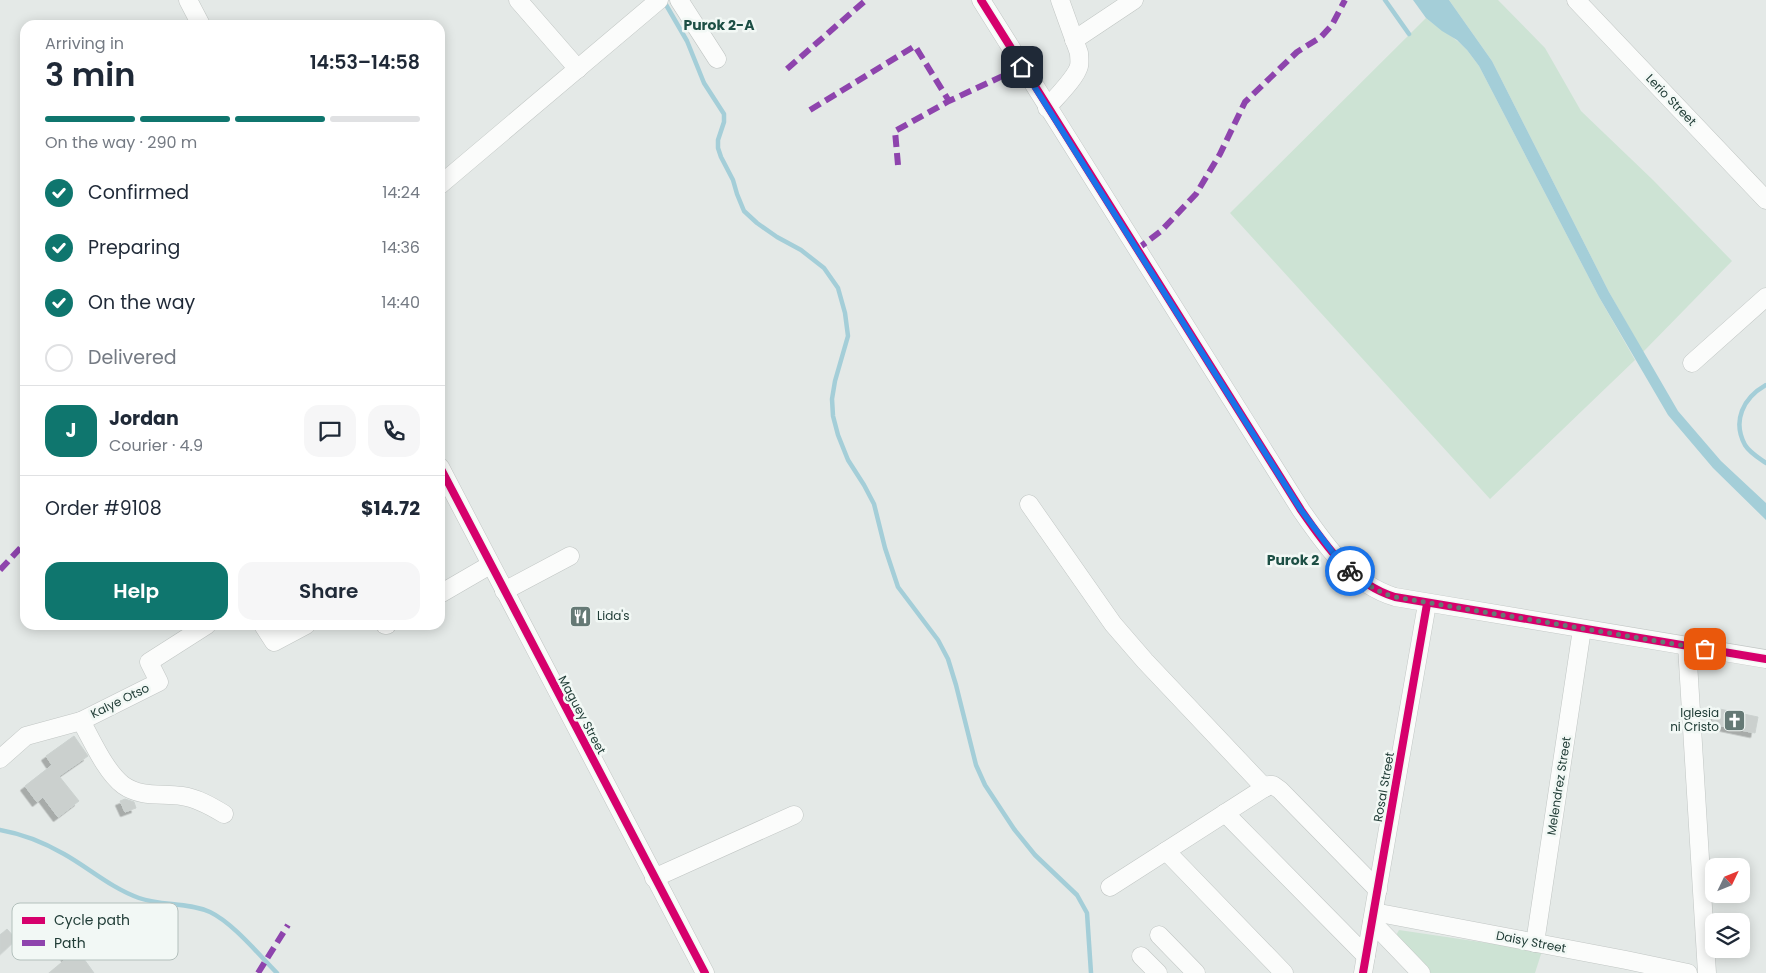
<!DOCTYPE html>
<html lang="en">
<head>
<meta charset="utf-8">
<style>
  :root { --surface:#fff; --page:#f6f6f7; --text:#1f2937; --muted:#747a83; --line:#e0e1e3; --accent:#0f766e }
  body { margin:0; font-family:Poppins,sans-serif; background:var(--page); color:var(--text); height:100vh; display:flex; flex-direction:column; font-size:19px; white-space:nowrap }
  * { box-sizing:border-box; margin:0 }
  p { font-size:16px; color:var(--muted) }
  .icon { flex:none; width:28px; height:28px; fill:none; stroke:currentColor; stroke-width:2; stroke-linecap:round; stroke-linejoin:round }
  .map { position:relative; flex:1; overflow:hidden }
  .side { position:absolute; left:20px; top:20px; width:425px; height:610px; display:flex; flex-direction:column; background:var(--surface); border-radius:15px; box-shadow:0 2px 12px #0003 }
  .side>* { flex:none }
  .needle { width:32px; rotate:47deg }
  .tools { position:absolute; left:1705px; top:858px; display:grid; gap:10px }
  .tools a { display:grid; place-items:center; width:45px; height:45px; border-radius:10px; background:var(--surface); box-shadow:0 2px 12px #0003; font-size:25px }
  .pin { position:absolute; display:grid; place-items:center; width:42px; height:42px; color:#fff; margin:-21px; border-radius:10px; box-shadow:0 2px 8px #0006 }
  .courier { position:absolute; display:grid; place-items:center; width:50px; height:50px; margin:-25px; border:4px solid #1a73e8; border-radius:50%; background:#fff; color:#222; box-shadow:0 1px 6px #0007 }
  .summary em { font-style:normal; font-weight:600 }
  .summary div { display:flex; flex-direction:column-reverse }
  .summary { display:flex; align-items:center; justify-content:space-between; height:85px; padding:0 25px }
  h1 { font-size:32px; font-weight:600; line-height:38px }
  .bar { display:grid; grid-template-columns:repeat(4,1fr); gap:8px 5px; align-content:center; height:60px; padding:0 25px }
  .bar i { height:6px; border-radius:4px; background:var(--line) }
  .bar .current { background:var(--accent) }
  .bar p { grid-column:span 4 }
  .line { display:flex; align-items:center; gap:12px; padding:0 25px; border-top:1px solid var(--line) }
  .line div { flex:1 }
  .round { display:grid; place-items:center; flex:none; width:52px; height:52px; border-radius:15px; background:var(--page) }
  ol { padding:0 25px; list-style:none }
  li { display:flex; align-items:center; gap:15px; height:55px }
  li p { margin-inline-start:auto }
  li .icon { padding:5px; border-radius:50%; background:var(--accent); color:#fff; stroke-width:4 }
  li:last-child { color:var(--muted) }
  li i { width:28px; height:28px; border:2px solid var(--line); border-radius:50% }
  .cta { display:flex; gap:10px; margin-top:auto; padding:10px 25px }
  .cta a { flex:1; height:58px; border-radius:15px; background:var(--accent); color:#fff; font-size:20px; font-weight:600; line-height:58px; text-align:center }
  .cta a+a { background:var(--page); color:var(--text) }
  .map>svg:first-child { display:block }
  .green { fill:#cde3d4 }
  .water { fill:#a4ced8 }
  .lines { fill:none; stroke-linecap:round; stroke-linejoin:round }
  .stream { stroke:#a4ced8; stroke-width:4.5 }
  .building { fill:#cbd0ce; stroke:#ccd2d0; filter:url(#shadow) }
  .minor-casing { stroke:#c1c6c4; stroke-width:19 }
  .minor { stroke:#fbfcfb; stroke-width:18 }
  .quiet { stroke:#8e44ad; stroke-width:6; stroke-dasharray:12 6; stroke-linecap:butt }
  .cycleway-casing { stroke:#f2f8f5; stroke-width:11 }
  .cycleway { stroke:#d6006c; stroke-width:8 }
  .done { stroke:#657975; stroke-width:5; stroke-dasharray:0 9 }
  .route { stroke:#1a73e8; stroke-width:6 }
  .labels { text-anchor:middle; stroke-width:5; stroke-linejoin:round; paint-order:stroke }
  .street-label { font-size:12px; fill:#213d37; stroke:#f2f8f5 }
  .poi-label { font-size:12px; fill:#213d37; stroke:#f2f8f5; text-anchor:start }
  .neighbourhood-label { font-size:14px; font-weight:bold; fill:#1d4f45; stroke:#f2f8f5 }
  .key { fill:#f2f8f5; stroke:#b3c0bc; stroke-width:1 }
  .key-label { font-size:14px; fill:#213d37 }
</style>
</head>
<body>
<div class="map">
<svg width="1766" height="973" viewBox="0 0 1766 973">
  <defs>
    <filter id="shadow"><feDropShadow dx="-4.5" dy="4.5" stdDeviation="0" flood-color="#0004"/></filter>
  </defs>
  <rect width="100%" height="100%" fill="#e4e9e7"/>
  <g class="green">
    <polygon points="1449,0 1498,0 1545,48 1581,111 1653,180 1732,261 1643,352 1609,292 1492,61"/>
    <path d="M1426,18C1439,29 1455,37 1467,50C1471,55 1475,61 1479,66L1599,297L1635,360L1490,499L1230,213Z"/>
    <polygon points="1399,930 1542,951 1535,973 1431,973 1395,937"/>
  </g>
  <polygon class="water" points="1413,0 1449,0 1492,61 1609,292 1678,411 1721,461 1766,503 1766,520 1713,468 1668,415 1599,297 1479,66 1467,50 1457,40 1442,31 1426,18"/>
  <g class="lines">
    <g class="stream">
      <polyline points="1385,0 1409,34"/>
      <polyline points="665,3 687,41 704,83 724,114 724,122 718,140 718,148 721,157 733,180 737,194 744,211 757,223 777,237 801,250 824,268 838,288 845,313 848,336 835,381 832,399 833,416 838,435 848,460 864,485 874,504 885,548 898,587 938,640 948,659 956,685 976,765 985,785 1014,829 1035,855 1077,895 1087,913 1091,973"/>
      <path d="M1766,385C1743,398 1732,421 1745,445C1750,453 1759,458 1766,463"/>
      <path d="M0,830C23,834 43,842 64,854C89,868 111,888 139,898C162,906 188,902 210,912C233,923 259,955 277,973"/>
    </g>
  </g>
  <g class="building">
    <polygon points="1715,708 1758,717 1755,733 1712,724"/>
    <polygon points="74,736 88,756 59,776 79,801 58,817 43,797 37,802 25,786 52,765 46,756"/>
    <polygon points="125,799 134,802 136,808 125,812 120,801"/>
    <polygon points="7,929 16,939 0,954 0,935"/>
    <polygon points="66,934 94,973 49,973 67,958 55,942"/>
  </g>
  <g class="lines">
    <defs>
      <g id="minor">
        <polyline points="188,0 201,25"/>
        <polyline points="518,0 578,69"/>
        <polyline points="679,0 717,59"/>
        <path d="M981,0L1301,510C1325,545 1352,584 1395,597L1766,659"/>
        <polyline points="1576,0 1766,200"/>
        <polyline points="1074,40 1134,0"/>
        <path d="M1047,108C1056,97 1076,78 1079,66C1080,61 1079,57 1079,53L1060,0"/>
        <polyline points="440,185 659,0"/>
        <polyline points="1692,363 1766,297"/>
        <polyline points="440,467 705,973"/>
        <polyline points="1029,504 1113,624 1145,661 1265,788"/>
        <polyline points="504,591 570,556"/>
        <polyline points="440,594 490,565"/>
        <polyline points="263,625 274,642 306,625"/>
        <polyline points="385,625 387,625"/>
        <polyline points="1687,646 1707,973"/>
        <path d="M81,721C92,740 105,771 123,785C141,798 162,793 182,796C197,798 211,806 224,814"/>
        <polyline points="0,759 26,736 81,721 159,682 149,662 207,625"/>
        <polyline points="1225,813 1366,956"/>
        <polyline points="1166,851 1284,973"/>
        <polyline points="654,878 794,815"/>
        <polyline points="1110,887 1269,785 1273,785 1280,790 1378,890"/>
        <polyline points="1374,912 1626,960 1688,973"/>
        <polyline points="1372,922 1421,973"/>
        <polyline points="1159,935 1196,973"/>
        <polyline points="1535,943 1582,629"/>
        <polyline points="1141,956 1158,973"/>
        <polyline points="1363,973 1427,604"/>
      </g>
    </defs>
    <use href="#minor" class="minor-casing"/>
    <use href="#minor" class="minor"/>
    <g class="quiet">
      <polyline points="787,69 866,0"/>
      <polyline points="810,110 915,46 949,101"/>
      <polyline points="898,165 895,131 949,101 1022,67"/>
      <polyline points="1136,250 1161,231 1196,194 1220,154 1245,102 1297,52 1321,37 1332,25 1345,0"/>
      <polyline points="0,570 25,543"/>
      <polyline points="258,973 288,925"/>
    </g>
    <defs>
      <g id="cycleway">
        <path d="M981,0L1301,510C1325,545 1352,584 1395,597L1766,659"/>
        <polyline points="440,467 705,973"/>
        <polyline points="1363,973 1427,604"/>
      </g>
    </defs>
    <use href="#cycleway" class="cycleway-casing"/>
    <use href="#cycleway" class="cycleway"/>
  </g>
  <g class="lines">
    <path class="done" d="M1350,571C1364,583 1377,592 1395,597L1705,649"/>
    <polyline class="route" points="1022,67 1301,510 1334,554 1350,571"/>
  </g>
  <defs>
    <symbol id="restaurant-square" viewBox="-11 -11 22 22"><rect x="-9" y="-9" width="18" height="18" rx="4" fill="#657975" stroke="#f2f8f5"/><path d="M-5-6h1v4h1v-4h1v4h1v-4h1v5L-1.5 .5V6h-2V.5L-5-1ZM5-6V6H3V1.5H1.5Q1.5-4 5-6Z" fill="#fff"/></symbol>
    <symbol id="church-square" viewBox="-11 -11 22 22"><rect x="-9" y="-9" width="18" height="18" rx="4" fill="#657975" stroke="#f2f8f5"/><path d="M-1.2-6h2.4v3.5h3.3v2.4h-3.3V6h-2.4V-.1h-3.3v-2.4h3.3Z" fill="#fff"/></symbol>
  </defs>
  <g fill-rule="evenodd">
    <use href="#restaurant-square" x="568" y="604" width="25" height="25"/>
    <use href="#church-square" x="1722" y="708" width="25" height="25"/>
  </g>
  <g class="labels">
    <g class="street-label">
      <text transform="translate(1671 100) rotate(46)" y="4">Lerio Street</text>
      <text transform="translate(120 701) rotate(-26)" y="4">Kalye Otso</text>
      <text transform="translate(582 715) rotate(62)" y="4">Maguey Street</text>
      <text transform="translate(1559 786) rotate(-81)" y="4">Melendrez Street</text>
      <text transform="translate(1384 787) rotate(-80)" y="4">Rosal Street</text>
      <text transform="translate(1531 942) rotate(11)" y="4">Daisy Street</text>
    </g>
    <g class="poi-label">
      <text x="597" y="620">Lida's</text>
      <text x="1719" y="717" text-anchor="end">Iglesia<tspan x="1719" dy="14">ni Cristo</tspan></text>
    </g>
    <g class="neighbourhood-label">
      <text x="719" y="30">Purok 2-A</text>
      <text x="1293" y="565">Purok 2</text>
    </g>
  </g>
  <rect x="12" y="903" width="166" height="57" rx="8" class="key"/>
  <rect x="22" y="917" width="23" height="7" fill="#d6006c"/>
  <rect x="22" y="940" width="23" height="6" fill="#8e44ad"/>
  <g class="key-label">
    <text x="54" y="925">Cycle path</text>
    <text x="54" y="948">Path</text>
  </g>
</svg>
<div class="tools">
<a><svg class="needle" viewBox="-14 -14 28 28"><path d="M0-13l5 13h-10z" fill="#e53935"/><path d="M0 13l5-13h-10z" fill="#747a83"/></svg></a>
<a><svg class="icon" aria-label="layers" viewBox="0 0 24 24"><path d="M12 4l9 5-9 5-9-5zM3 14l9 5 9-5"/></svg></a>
</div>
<div class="pin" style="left:1705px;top:649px;background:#ea580c"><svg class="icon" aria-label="bag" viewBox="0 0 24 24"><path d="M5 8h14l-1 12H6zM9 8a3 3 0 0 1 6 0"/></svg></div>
<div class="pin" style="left:1022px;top:67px;background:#1f2937"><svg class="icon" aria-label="home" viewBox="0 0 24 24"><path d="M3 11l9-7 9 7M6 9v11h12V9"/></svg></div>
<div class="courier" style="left:1350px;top:571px"><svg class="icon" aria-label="bike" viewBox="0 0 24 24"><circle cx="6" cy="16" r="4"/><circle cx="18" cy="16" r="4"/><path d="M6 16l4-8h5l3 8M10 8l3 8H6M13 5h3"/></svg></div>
<section class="side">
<div class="summary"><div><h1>3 min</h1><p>Arriving in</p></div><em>14:53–14:58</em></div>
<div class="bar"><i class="current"></i><i class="current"></i><i class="current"></i><i></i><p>On the way · 290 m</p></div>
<ol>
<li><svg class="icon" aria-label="check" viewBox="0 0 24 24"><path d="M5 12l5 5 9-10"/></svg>Confirmed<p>14:24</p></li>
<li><svg class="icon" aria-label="check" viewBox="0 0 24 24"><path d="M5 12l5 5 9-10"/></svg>Preparing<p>14:36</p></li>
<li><svg class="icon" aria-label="check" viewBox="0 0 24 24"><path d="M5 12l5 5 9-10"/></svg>On the way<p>14:40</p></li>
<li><i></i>Delivered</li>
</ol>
<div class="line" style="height:90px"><b class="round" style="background:var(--accent);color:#fff">J</b><div><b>Jordan</b><p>Courier · 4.9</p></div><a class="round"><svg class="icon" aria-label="chat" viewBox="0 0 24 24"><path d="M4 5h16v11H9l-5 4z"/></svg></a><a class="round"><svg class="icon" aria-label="phone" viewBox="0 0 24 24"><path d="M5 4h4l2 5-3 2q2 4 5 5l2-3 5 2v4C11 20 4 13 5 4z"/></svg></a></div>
<div class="line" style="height:65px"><div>Order #9108</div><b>$14.72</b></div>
<div class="cta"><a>Help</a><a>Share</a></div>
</section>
</div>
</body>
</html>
